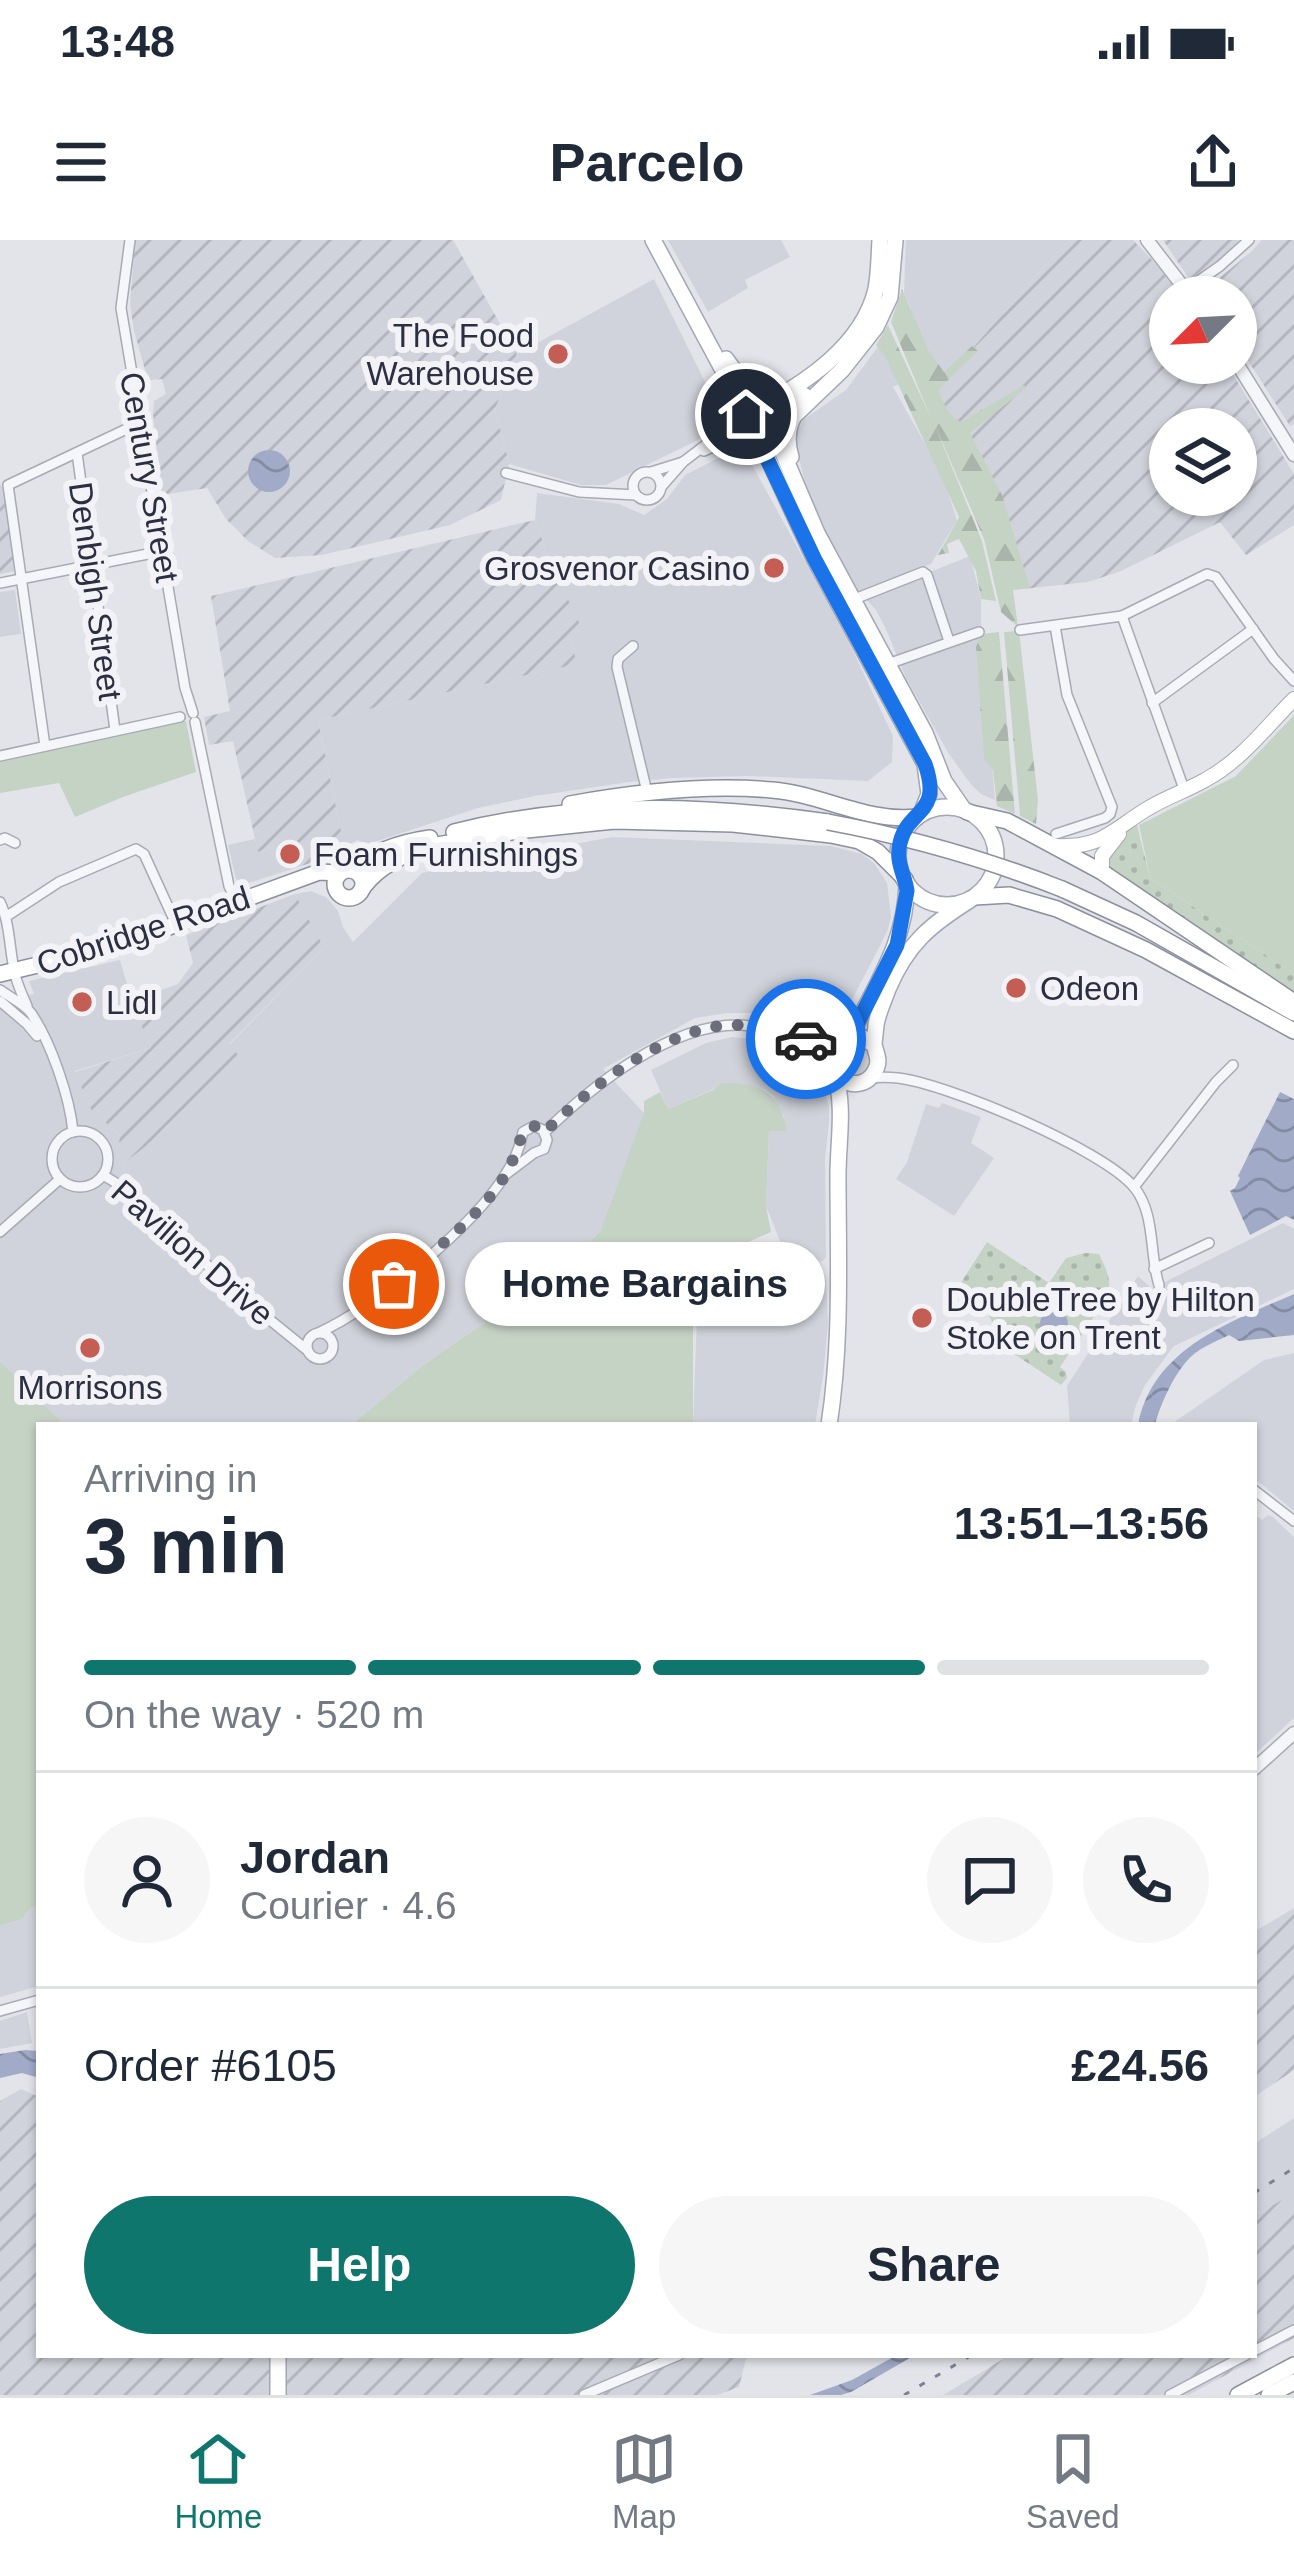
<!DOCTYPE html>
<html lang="en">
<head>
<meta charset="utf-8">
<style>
  :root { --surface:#fff; --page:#f6f6f7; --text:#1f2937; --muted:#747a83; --line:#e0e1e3; --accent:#0f766e }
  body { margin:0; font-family:Arial,sans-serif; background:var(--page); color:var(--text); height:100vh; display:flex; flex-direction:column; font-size:45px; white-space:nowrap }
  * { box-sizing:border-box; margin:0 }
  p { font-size:39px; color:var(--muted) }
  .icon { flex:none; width:66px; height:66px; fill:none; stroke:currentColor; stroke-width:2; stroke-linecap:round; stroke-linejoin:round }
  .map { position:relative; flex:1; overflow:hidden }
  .drawer { position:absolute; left:36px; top:1182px; width:1221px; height:936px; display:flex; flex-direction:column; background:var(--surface); border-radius:0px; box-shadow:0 3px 9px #0004 }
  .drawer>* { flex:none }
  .needle { width:78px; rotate:246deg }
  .fabs { position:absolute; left:1149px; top:36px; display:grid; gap:24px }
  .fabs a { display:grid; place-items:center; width:108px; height:108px; border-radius:50%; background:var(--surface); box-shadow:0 3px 9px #0004; font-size:60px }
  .pin { position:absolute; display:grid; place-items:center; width:102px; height:102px; color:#fff; margin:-51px; border:6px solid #fff; border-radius:50%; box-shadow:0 3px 12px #0007 }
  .courier { position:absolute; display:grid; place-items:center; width:120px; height:120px; margin:-60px; border:9px solid #1a73e8; border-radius:50%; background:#fff; color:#222; box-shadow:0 3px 15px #0007 }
  .bubble { position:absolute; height:84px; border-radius:42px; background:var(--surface); box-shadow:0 3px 9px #0004; font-size:39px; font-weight:700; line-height:84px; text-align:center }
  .head em { font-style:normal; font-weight:700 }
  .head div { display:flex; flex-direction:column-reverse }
  .head { display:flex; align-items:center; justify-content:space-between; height:204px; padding:0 48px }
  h1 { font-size:78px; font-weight:700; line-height:90px }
  .bar { display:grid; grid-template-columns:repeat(4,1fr); gap:18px 12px; align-content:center; height:144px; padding:0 48px }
  .bar i { height:15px; border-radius:9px; background:var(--line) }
  .bar .on { background:var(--accent) }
  .bar p { grid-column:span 4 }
  .line { display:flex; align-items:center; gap:30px; padding:0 48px; border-top:3px solid var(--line) }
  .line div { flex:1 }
  .round { display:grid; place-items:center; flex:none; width:126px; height:126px; border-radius:63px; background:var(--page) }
  .primary-button { display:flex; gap:24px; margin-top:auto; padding:24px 48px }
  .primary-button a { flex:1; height:138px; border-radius:72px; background:var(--accent); color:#fff; font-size:48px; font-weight:700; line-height:138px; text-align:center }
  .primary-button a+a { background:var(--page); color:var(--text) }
  .status { display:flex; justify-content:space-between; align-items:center; height:84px; padding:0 60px; background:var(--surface); direction:ltr }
  .status svg { height:33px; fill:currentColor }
  header { display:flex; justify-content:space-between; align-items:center; height:156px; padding:0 48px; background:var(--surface); font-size:54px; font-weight:700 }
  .tabs { display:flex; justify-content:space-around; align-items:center; height:168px; border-top:3px solid var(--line); background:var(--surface); font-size:33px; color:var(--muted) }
  .tabs a { display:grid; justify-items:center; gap:6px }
  .tabs .on { color:var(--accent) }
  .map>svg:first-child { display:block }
  .built { fill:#d1d3dc }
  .industrial { fill:url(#industrial-furrows); fill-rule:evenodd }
  .grass { fill:url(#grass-dots) }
  .forest { fill:url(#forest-firs) }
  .park { fill:#c5d3c5 }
  .water { fill:url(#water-waves) }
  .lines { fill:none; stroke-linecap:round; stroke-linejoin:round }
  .minor-casing { stroke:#a8aab4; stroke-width:12 }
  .tertiary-casing { stroke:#a8aab4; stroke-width:15 }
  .secondary-casing { stroke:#a8aab4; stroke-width:16 }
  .primary-casing { stroke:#a3a6b5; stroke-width:18 }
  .trunk-casing { stroke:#8c8f9f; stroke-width:18 }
  .minor { stroke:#f5f6f9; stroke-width:9 }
  .tertiary { stroke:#f5f6f9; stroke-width:12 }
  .secondary { stroke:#fff; stroke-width:14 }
  .primary { stroke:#fff; stroke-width:15 }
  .trunk { stroke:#fff; stroke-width:15 }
  .rail { stroke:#7e8192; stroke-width:3; stroke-dasharray:6 12; stroke-linecap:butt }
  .trunk-bridge-casing { stroke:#8c8f9f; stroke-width:18; stroke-linecap:butt }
  .trunk-bridge { stroke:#fff; stroke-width:15 }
  .done { stroke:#6c6e7c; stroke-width:12; stroke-dasharray:0 21.6 }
  .route { stroke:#1a73e8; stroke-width:15 }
  .poi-dot { fill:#c45d53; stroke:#f3f3f7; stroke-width:4.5 }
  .labels { text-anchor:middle; stroke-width:12; stroke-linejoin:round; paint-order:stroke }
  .poi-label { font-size:33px; fill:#2c2f41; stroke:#f3f3f7; text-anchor:start }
  .street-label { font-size:33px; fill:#2c2f41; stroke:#f3f3f7 }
</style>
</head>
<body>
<div class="status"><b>13:48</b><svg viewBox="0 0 49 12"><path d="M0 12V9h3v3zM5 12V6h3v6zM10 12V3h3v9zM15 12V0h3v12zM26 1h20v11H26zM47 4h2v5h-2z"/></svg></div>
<header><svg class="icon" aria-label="menu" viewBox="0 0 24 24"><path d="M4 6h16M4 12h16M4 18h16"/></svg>Parcelo<svg class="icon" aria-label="share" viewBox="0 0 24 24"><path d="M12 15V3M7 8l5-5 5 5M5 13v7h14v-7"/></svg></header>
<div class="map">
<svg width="1294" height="2155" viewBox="0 0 1294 2155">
  <defs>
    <pattern id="industrial-furrows" width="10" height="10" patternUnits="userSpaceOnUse" patternTransform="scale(3)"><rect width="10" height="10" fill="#d1d3dc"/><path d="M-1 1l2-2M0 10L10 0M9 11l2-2" fill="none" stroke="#b4b5be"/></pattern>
    <pattern id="grass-dots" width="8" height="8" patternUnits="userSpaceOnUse" patternTransform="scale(3)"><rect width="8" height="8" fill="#c5d3c5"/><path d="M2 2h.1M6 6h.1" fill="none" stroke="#a9b5aa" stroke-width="1.8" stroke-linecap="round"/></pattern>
    <pattern id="forest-firs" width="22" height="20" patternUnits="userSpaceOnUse" patternTransform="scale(3)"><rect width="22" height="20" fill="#c5d3c5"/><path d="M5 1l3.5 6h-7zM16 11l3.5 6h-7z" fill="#a9b5aa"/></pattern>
    <pattern id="water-waves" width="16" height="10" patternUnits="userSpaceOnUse" patternTransform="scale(3)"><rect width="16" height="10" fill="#a1abc7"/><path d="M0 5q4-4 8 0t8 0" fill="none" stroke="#838ca3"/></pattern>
  </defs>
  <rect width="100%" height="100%" fill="#e3e4ea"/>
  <g class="built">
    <polygon points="668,0 781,0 790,17 745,40 748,48 708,72"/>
    <polygon points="906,0 1068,0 940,145 908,74 911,68 904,54"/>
    <polygon points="654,39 724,180 698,200 606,245 581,245 509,224 495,169 517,114"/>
    <polygon points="883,100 903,142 893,147 940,230 957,280 931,324 856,354 811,264 794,200 803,180 846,150"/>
    <polygon points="730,212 745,212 845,394 893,496 892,522 868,541 747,536 673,538 629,542 535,556 478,568 365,605 358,600 344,606 318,480 576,424 571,400 585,397 550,322 535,280 537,253 619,264 644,275 667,259 685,235"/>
    <polygon points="970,316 981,359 981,396 995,560 981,554 970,543 949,514 906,438 885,387 876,370 865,358"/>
    <polygon points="15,350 21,394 0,397 0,352"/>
    <polygon points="612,597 831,606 862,614 874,623 887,643 891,677 887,692 841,781 820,787 799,786 763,773 727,773 695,778 603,829 644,873 626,938 601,990 576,1015 533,1049 422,1126 351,1185 65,1185 0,1121 0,759 34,754 29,741 120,720 132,761 151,808 75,831 104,881 120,896 123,924 151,902 237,815 229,805 323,709 295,654 311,651 326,657 338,671 343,687 353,702 422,633"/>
    <polygon points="255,599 259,612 274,608 283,632 245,644 236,639 228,605"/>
    <polygon points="732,797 762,800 789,810 810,824 822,842 829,866 829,883 825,919 826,1018 816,1025 807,1025 784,1011 766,966 769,891 786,891 784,876 773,856 764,849 721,846 668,869 651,830 706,803"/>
    <polygon points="942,863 981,877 971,903 994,918 954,976 896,939 907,922 926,864 939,868"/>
    <polygon points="1283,983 1294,989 1294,1049 1174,1106 1145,1145 1136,1165 1131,1185 1070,1185 1067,1146 1138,1036 1151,1048 1159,1045"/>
    <polygon points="761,1023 826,1036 828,1083 823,1137 815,1185 693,1185 697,1075 712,1043 727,1039 732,1025"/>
    <polygon points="1294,1113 1294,1271 1254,1238 1254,1185 1170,1185 1264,1120"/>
    <polygon points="1254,1274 1262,1280 1268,1275 1273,1277 1294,1297 1294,1478 1254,1515"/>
    <polygon points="39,1666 39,1746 0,1757 0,1686 22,1679 30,1668"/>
    <polygon points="27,1772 32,1803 0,1809 0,1781"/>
    <polygon points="1294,1878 1294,1953 1254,1976 1254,1904"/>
  </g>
  <g class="industrial">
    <polygon points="135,0 453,0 517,114 495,169 509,224 501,260 450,285 322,315 275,318 248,301 226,279 207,248 162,255 153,175 154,161 166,154 162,139 148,140 134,91 130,64"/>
    <path d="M1068,0H1133L1158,26L1181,57H1170V123H1226L1294,234V285L1246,315L1220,282L1121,331L1088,342L1013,350L932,145L941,144ZM1170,189H1236V255H1170Z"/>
    <polygon points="1163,0 1239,0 1225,16 1190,40"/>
    <polygon points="1262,0 1294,0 1294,184 1290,186 1236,102 1236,57 1207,57 1203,51 1251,12"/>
    <polygon points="0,244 5,249 16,331 0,334"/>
    <polygon points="535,280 550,322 586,397 571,401 577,424 318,480 344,606 332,616 283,632 274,608 258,612 233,501 209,505 204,477 230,471 211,356"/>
    <polygon points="295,654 324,708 229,804 238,815 151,902 123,924 118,911 120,896 104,881 97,883 75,832 151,808 131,761 178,744 193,723 186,695"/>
    <polygon points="1294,1668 1294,1830 1254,1857 1254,1692"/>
    <polygon points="21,1849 39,1857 39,2115 747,2115 739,2147 717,2155 0,2155 0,1861"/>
    <polygon points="1294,1953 1294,2098 1189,2155 943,2155 1010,2115 1254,2115 1254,1976"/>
  </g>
  <g class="grass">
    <polygon points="1135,577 1150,638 1294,734 1294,759 1107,626 1107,613"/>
    <path d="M987,1002L1049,1043L1066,1018L1086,1013L1099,1014C1107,1031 1113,1042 1106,1059L1060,1127L1066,1132L1067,1138L1061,1145L1005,1108L988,1074L955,1052Z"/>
  </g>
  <g class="forest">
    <path d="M902,49L929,111L944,132L972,106L978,111L938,150C944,163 948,176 961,182L1024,145L1026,148L970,193L1002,255L1030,348L1013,350L1018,387L1001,372L984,299L934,183L982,301L996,361L981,359L976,331L959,299L947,304L949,313L938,315L959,277L885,116L876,105L888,85L931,178L891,82Z"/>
    <polygon points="1019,391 1038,560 1036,584 1020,576 1004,392"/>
    <polygon points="999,392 1015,574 997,566 993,530 984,518 976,407 981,394"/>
  </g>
  <g class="park">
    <polygon points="1294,475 1294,734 1150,638 1139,585 1236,536"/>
    <polygon points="186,481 196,532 123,557 75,577 59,543 0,553 0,519"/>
    <path d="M722,843C761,843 780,851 787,891H769L766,966L771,992L721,1014L693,1071V1185H351L422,1126L533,1049L576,1015L601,990L644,873V861L660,852L668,869L713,850Z"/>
    <polygon points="0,1121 65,1185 39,1185 39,1666 30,1668 22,1679 0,1686"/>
  </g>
  <g class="water">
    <circle cx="269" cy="231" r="21"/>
    <polygon points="1280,852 1294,859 1294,980 1286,976 1250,995 1230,951 1235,948 1240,938 1238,936"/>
    <path d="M1294,1054V1095L1239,1101L1229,1095C1215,1102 1196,1109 1186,1122C1173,1137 1160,1165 1155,1185H1138C1153,1108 1230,1082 1294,1054Z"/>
    <circle cx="1054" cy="1084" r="14"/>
    <polygon points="25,1810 39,1811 39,1838 22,1833 0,1838 0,1814"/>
    <polygon points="897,2115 915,2115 851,2152 841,2155 810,2155 852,2140"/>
  </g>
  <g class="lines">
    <defs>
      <g id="minor">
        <polyline points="130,0 121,68 185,448 193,473"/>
        <polyline points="1186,50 1220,26 1249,0"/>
        <polyline points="704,211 754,188"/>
        <polyline points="77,213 115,490"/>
        <circle cx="647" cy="246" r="14"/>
        <polyline points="651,232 683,222"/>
        <polyline points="506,233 579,252 636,255"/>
        <polyline points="662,246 683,222 746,174"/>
        <polyline points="0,343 163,311"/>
        <polyline points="852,360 923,332 927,335 949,401"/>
        <polyline points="1122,376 1184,549"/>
        <polyline points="1055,386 1067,455 1112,567 1110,574 1105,578 1056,594"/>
        <polyline points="1020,390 1122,376 1207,334 1216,337 1274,419 1294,441"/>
        <polyline points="633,406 618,419 617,427 647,552"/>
        <polyline points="885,425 979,392"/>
        <polyline points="1152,463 1253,389"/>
        <polyline points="195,482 229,646 236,661"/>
        <polyline points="45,506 8,245 135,185 143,184"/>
        <polyline points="0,516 180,477"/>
        <polyline points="0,600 5,598 15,603"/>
        <path d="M0,662C11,685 9,713 16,738C19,748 23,757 27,766"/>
        <polyline points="7,676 59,642 136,609 144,614 176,684"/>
        <path d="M0,750C10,757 24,764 31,773C51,802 70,858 73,892"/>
        <polyline points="0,761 27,784 37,796"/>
        <polyline points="791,799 831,828"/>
        <path d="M870,838C879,837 889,837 898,838C948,844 1102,909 1134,947C1156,974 1149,1014 1159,1045"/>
        <circle cx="80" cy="919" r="28"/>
        <path d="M545,892C592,846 669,784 739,785C755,785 769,791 785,795C803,801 822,801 841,800"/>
        <polyline points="103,935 134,954 233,1050 307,1110"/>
        <polyline points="1134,947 1216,842 1233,825"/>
        <polyline points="0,992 60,939"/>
        <polyline points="1154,1029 1209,1003"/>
        <path d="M320,1092C374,1068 474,986 505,935C514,922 520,907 523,892L534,886L543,890L547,900L544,909L534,913L505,935"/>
        <circle cx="320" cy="1106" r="13"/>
        <polyline points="1254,1250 1294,1281"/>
        <polyline points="0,1771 39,1760"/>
        <polyline points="1254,2111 1294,2090"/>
        <polyline points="584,2155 679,2115"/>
        <polyline points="1170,2155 1246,2115"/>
      </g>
      <g id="tertiary">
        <polyline points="1147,0 1191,57"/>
        <polyline points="1236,122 1294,215"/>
        <polyline points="1254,1529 1294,1493"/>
      </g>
      <g id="secondary">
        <path d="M1056,606C1102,608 1111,591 1147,569C1166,557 1186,551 1205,540C1241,521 1266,487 1294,459"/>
        <polyline points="1102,632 1102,616 1119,594"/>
      </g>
      <g id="primary">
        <polyline points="653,0 754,188 814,318 925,524 929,554 921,574"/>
        <polyline points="726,119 768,178 817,293 925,493 944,541 964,570"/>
        <path d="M755,170C804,144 863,106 876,49C879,33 879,16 880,0"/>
        <polyline points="759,184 804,155"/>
        <path d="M791,217C787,204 787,189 794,176L842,130L876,87L890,57L895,0"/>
        <circle cx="947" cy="616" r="49"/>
        <path d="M851,796C876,743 906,703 907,643"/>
        <path d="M874,805L860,796L841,800C811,832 859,861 875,831C881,820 876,815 874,804C874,803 876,786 876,785C878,772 884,761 888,749C907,704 930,685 970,660"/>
        <path d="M829,1185C842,1101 838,1019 838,935C838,901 845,867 835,834"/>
        <polyline points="278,2115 278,2155"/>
      </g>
      <g id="trunk">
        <path d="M570,564C636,552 705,544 772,550C822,554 867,583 917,577"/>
        <polyline points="967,572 1007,581 1102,632 1294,762"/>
        <path d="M454,592C577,561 703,564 828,582"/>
        <polyline points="420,608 517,591 614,581 733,584 831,595 859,601 878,612 905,639"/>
        <circle cx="349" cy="644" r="14"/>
        <path d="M351,630C373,611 402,602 430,598"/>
        <polyline points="1062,649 1136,683 1294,773"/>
        <path d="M360,652C376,627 399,619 424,605"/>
        <polyline points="975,657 1009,655 1057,669 1146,710 1294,791"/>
        <polyline points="0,734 117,706 319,632 339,633"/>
        <polyline points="1238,2155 1294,2125"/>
        <polyline points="1269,2155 1294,2142"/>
      </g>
    </defs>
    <use href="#minor" class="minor-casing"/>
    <use href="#tertiary" class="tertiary-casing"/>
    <use href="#secondary" class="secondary-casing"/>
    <use href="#primary" class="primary-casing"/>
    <use href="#trunk" class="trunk-casing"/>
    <use href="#minor" class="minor"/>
    <use href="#tertiary" class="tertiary"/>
    <use href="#secondary" class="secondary"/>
    <use href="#primary" class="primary"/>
    <use href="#trunk" class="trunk"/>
    <g class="rail">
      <polyline points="1254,1953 1294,1928"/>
      <polyline points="904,2155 972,2115"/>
    </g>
    <defs>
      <path id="trunk-bridge" d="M828,582C908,597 986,619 1062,649"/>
    </defs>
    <use href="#trunk-bridge" class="trunk-bridge-casing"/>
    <use href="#trunk-bridge" class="trunk-bridge"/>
  </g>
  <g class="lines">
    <path class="done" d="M394,1044C433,1011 481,977 507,932C515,918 518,902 525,890L535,886L545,892C590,847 665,788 731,785C757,784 781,795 806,799"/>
    <path class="route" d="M746,174L814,318L925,524C943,575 908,568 900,603C895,621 905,635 907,651L897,705L851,796L841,800L806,799"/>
  </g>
  <g class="poi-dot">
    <circle cx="558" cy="114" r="12"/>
    <circle cx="774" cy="328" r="12"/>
    <circle cx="290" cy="614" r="12"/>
    <circle cx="1016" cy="748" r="12"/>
    <circle cx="82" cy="762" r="12"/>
    <circle cx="922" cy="1078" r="12"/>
    <circle cx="90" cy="1108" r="12"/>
  </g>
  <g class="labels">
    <g class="poi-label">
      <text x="534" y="107" text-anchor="end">The Food<tspan x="534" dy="38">Warehouse</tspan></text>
      <text x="750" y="340" text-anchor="end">Grosvenor Casino</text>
      <text x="314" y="626">Foam Furnishings</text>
      <text x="1040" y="760">Odeon</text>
      <text x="106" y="774">Lidl</text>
      <text x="946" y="1071">DoubleTree by Hilton<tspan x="946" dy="38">Stoke on Trent</tspan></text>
      <text x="90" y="1159" text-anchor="middle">Morrisons</text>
    </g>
    <g class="street-label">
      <text transform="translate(150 237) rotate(80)" y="12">Century Street</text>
      <text transform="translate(96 351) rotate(82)" y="12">Denbigh Street</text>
      <text transform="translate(143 690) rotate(-18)" y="12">Cobridge Road</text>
      <text transform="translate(193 1012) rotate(41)" y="12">Pavilion Drive</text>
    </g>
  </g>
</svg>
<div class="fabs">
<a><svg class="needle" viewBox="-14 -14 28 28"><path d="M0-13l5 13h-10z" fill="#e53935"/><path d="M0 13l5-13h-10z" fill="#747a83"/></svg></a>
<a><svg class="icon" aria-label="layers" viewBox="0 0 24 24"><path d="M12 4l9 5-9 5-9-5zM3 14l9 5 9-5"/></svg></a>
</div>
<div class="pin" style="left:394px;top:1044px;background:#ea580c"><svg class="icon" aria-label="bag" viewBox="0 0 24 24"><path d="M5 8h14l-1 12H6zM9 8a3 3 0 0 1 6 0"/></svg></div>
<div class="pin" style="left:746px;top:174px;background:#1f2937"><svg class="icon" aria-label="home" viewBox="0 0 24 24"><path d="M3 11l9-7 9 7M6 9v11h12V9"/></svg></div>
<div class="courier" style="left:806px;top:799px"><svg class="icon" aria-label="car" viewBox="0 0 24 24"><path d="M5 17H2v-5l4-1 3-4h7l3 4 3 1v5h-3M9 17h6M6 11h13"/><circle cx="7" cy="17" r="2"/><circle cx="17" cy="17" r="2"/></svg></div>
<div class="bubble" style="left:465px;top:1002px;width:360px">Home Bargains</div>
<section class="drawer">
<div class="head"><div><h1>3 min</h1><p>Arriving in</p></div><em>13:51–13:56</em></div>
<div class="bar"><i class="on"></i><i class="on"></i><i class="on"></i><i></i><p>On the way · 520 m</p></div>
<div class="line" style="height:216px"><a class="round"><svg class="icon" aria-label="person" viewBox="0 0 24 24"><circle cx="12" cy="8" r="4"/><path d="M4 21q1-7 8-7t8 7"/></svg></a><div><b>Jordan</b><p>Courier · 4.6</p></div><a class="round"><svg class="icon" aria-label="chat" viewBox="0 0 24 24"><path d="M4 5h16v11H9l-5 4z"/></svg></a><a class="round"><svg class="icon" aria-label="phone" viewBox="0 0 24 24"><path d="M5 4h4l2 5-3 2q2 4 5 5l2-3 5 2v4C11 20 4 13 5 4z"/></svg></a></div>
<div class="line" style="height:156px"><div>Order #6105</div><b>£24.56</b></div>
<div class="primary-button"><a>Help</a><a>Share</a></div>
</section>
</div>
<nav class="tabs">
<a class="on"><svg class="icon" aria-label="home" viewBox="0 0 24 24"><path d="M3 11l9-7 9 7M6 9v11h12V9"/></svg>Home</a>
<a><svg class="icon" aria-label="map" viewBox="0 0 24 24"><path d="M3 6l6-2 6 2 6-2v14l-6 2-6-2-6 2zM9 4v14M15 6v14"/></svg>Map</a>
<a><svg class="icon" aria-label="saved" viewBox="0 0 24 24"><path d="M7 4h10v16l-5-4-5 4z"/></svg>Saved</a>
</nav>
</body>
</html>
